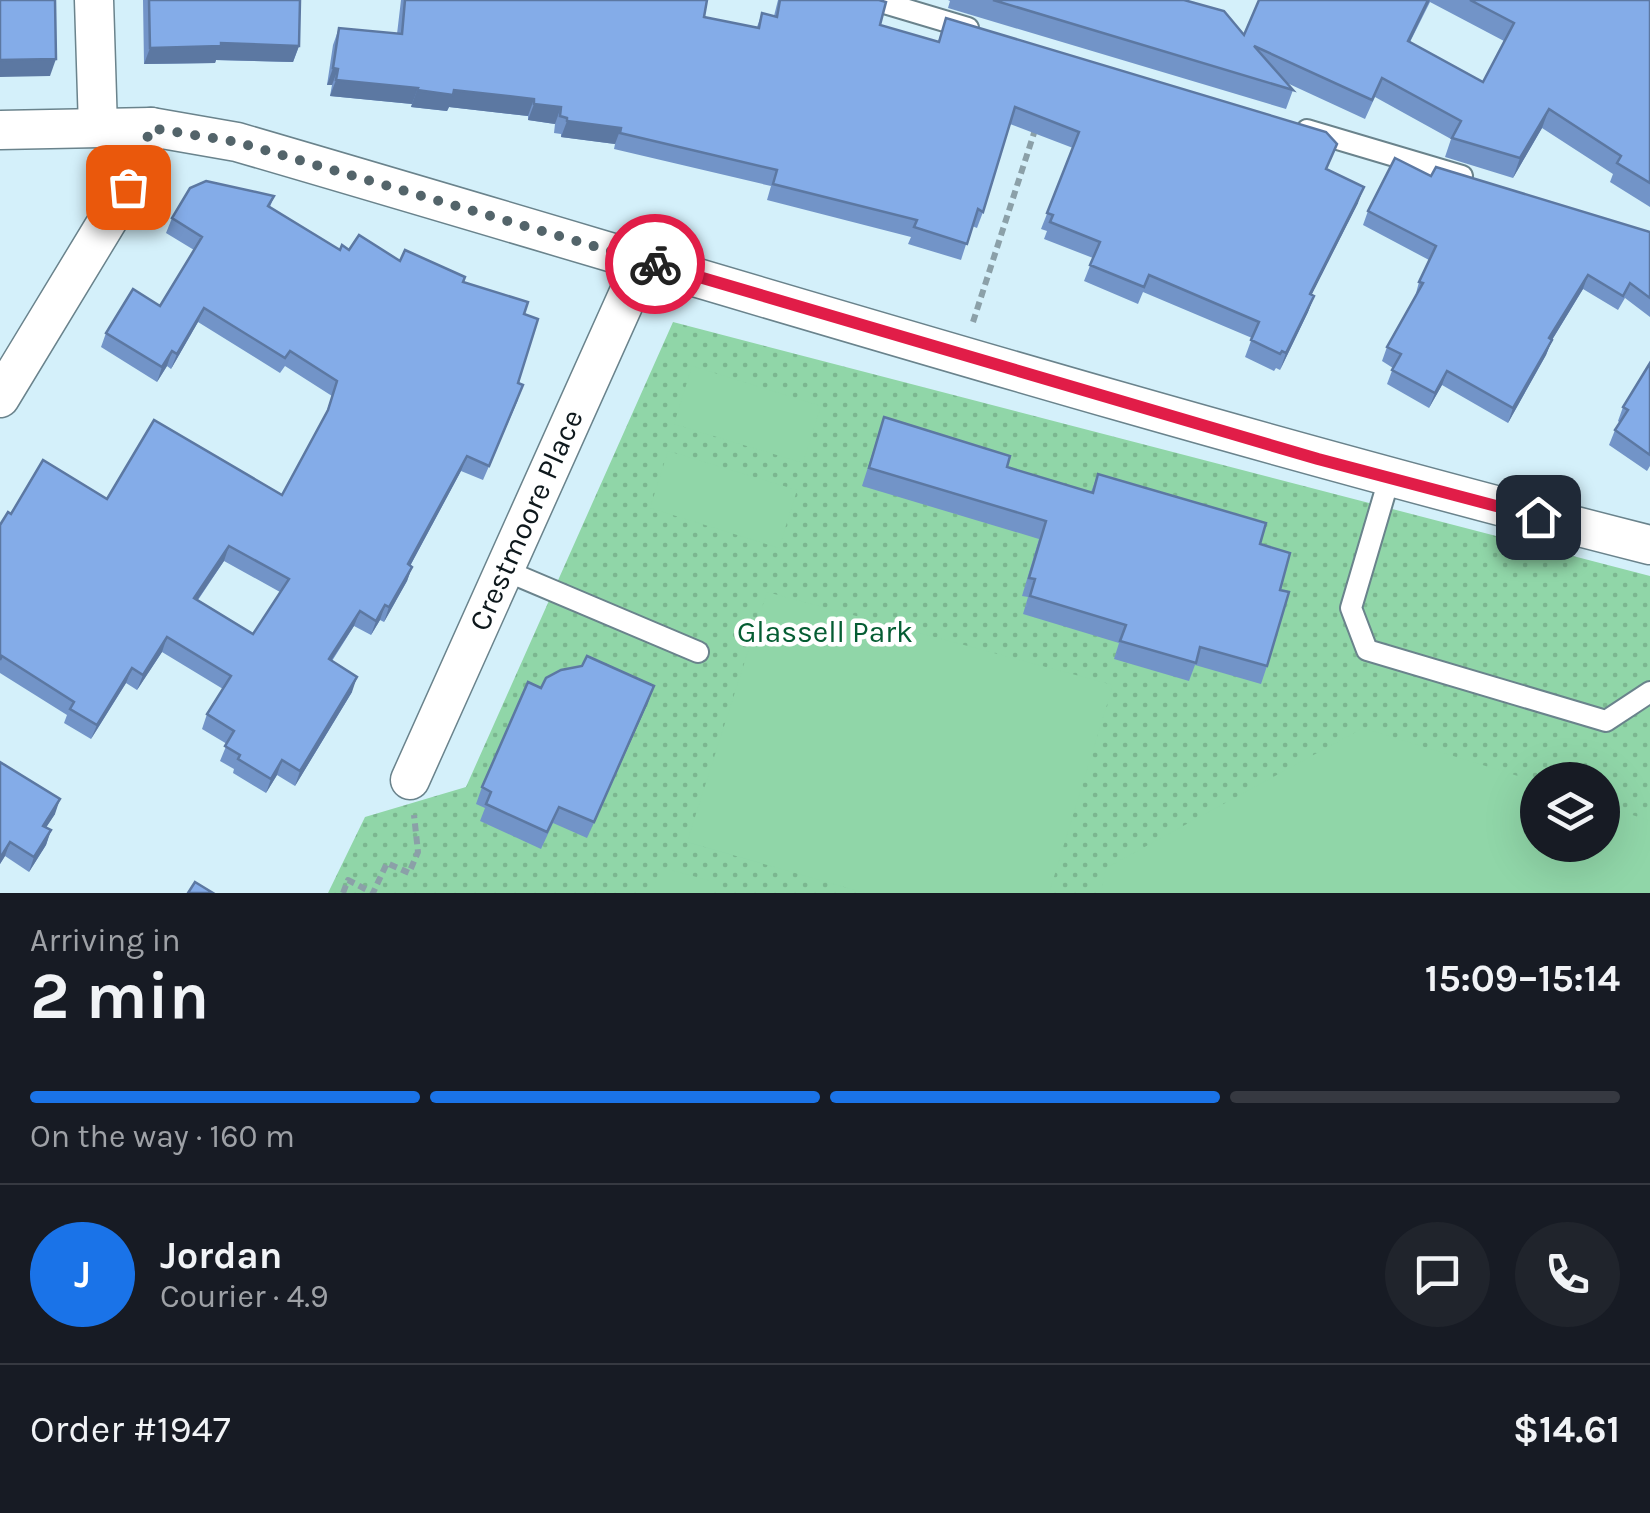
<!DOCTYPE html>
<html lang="en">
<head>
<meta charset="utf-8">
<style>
  :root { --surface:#171b24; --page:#20242c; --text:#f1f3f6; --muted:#9ea1a6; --line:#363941; --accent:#1a73e8 }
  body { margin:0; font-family:Karla,sans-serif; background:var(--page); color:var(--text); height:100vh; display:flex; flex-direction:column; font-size:38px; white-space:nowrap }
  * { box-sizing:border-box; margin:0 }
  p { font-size:32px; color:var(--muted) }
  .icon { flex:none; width:55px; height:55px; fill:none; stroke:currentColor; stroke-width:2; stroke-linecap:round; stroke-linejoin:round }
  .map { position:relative; height:893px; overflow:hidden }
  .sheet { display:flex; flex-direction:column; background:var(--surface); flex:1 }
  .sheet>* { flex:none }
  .fabs { position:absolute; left:1520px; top:762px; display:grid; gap:20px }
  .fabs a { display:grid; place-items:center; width:100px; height:100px; border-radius:50%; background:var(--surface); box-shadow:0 10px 40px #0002; font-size:50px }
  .pin { position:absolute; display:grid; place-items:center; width:85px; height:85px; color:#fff; margin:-42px; border-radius:20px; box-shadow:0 5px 15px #0006 }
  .courier { position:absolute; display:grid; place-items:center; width:100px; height:100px; margin:-50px; border:8px solid #e11d48; border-radius:50%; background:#fff; color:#222; box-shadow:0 2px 12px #0007 }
  .headline em { font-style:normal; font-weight:700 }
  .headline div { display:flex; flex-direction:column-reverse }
  .headline { display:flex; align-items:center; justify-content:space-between; height:170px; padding:0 30px }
  h1 { font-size:65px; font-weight:700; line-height:75px }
  .bar { display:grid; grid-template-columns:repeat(4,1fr); gap:15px 10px; align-content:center; height:120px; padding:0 30px }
  .bar i { height:12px; border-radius:8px; background:var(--line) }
  .bar .active { background:var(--accent) }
  .bar p { grid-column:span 4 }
  .line { display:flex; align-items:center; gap:25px; padding:0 30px; border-top:2px solid var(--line) }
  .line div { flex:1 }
  .round { display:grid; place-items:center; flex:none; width:105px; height:105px; border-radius:52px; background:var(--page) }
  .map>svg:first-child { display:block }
  .green { fill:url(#green-dots); fill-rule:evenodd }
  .pitch { fill:#90d6a8 }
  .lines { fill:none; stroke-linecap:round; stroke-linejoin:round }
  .service-casing { stroke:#6a838c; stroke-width:24 }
  .minor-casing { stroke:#6a838c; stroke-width:41 }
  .path { stroke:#8ba0a8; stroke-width:6; stroke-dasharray:8 5; stroke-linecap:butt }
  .service { stroke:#fff; stroke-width:20 }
  .minor { stroke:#fff; stroke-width:38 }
  .wall { fill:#7294c8; fill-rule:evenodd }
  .shaded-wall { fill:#5c78a2 }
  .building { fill:#84ace8; stroke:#5c78a2; stroke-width:2.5; fill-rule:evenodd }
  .done { stroke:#53646a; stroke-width:10; stroke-dasharray:0 18 }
  .route { stroke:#e11d48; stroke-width:12 }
  .labels { text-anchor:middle; stroke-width:9; stroke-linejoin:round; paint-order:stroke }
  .street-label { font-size:30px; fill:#0e181c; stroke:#fff }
  .park-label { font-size:30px; fill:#055d33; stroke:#fff }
</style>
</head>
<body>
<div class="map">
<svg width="1650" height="893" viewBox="0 0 1650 893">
  <defs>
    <pattern id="green-dots" width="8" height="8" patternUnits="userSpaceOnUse" patternTransform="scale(2.5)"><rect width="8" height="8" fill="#90d6a8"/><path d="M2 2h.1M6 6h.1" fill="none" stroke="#7bb790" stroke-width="1.8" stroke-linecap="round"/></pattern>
  </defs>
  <rect width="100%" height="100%" fill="#d4f0fa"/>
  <path class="green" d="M673,322L1650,576V893H328L365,817L466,787ZM1538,780H1602V845H1538Z"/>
  <g class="pitch">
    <polygon points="692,366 821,406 803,463 674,424"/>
    <polygon points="668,451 797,490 779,548 650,508"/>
    <polygon points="767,592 1113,685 1049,893 865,893 687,842"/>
    <polygon points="1363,728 1537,782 1538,845 1602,845 1603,805 1650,821 1650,893 1101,893 1106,868"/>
    <polygon points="660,867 711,881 708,893 653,893"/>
  </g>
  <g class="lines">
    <defs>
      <g id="service">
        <polyline points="874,0 968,28"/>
        <polyline points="1307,130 1462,176"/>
        <polyline points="1389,479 1351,608 1367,650 1606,721 1650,692"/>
        <polyline points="504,570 698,652"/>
      </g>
      <g id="minor">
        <polyline points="94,0 98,128"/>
        <path d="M0,130L151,127L237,142C707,279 1175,425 1650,545"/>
        <polyline points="0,398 128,187 151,127"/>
        <polyline points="410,780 643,261"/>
      </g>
    </defs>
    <use href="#service" class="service-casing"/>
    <use href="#minor" class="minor-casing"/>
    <g class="path">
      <polyline points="973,322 1035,130"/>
      <polyline points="343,893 348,880 373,893 387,863 409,873 418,852 414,815"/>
    </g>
    <use href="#service" class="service"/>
    <use href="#minor" class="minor"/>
  </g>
  <g class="wall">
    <polygon points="143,0 300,0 299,46 293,62 216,60 215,63 144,64"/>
    <polygon points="401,0 707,0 704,17 757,27 762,13 774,16 778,0 879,0 880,25 938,42 946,18 1327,169 1358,203 1311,295 1314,296 1308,312 1280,370 1276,368 1274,371 1245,357 1252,338 1143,292 1138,304 1084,281 1093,258 1044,239 1047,231 1041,229 1073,148 1010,124 983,212 977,228 972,226 961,260 908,244 911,237 767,200 771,186 614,149 615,144 561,137 561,134 554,133 555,124 528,120 528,116 449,107 447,111 411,107 412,104 330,96 332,85 327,85 333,45 339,28 397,34"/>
    <path d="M948,0H1184L1244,35L1259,0H1650V207L1610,182L1613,174L1542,128L1513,178L1445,157L1451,139L1375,97L1365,119L1287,83L1293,90L1286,109L948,8L950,1ZM1430,2L1504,41L1483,82L1410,42Z"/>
    <polygon points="1431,176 1650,232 1650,317 1625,298 1618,310 1583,289 1552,340 1546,355 1508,423 1442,385 1429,408 1387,384 1393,368 1382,361 1387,347 1415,297 1419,282 1429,260 1363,225 1368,211"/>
    <path d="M274,196L270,207L340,250H349L400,261L463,282L524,314L518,400L483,480L461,471L410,566L412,567L407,581L384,622L380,620L371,635L354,626L332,661L352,692L295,786L277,775L266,793L233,773L234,769L220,761L227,744L202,729L207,714L223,689L162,652L137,690L126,683L91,739L64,723L67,715L0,673V525L11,514L107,499L282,495L326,413L332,396L285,366L280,373L198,322L171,369L167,366L157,382L101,347L106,333L160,306L194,250L166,233L172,218ZM224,561L280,592L253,634L198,600Z"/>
    <polygon points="1650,363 1650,466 1647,471 1609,445 1615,430 1620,423 1618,421 1623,407"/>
    <polygon points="884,417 1007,467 1091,492 1098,474 1260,544 1280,590 1267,666 1261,684 1195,665 1189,681 1114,659 1119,643 1023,614 1028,597 1022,596 1039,539 862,486"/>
    <polygon points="654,686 587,838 553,823 541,849 480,821 485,808 476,804 482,787 541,688"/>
    <polygon points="0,762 55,814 46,827 51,830 46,845 29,872 5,856 0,864"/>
  </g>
  <g class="shaded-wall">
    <polygon points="1428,0 1430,0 1401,60 1408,41"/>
    <polygon points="221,43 299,46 293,62 216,60 215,63 144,64 150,48"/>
    <polygon points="56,59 50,76 0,77 0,60"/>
    <polygon points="333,68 338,69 332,85 327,85"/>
    <polygon points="336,80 418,88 412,104 330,96"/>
    <polygon points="417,90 454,90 534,99 528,116 449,107 447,111 411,107"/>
    <polygon points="534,104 561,107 555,124 528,120"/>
    <polygon points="1549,109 1542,128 1513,178 1520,158"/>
    <polygon points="567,121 621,128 615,144 561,137"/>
    <polygon points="1364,187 1358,203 1304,310 1310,294"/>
    <polygon points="1588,275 1583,289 1544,353 1549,338"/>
    <polygon points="1314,296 1308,312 1280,370 1286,353"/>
    <polygon points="204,308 198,322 171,369 177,354"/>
    <polygon points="1552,340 1546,355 1508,423 1513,408"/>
    <polygon points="172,351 167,366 157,382 162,367"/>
    <polygon points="1447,371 1442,385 1429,408 1435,393"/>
    <polygon points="467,456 461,471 403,579 408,564"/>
    <polygon points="229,546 224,561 189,612 194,598"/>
    <polygon points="412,567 407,581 384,622 389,607"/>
    <polygon points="385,605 380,620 371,635 376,621"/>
    <polygon points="360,611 354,626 323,673 329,659"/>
    <polygon points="167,637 162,652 137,690 143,675"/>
    <polygon points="132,668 126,683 91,739 97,725"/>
    <polygon points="357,677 352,692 295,786 300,771"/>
    <polygon points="654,686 648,703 587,838 594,822"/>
    <polygon points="282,760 277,775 266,793 271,779"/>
    <polygon points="60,799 55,814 38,840 43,826"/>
    <polygon points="51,830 46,845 29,872 34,857"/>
    <polygon points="10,842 5,856 0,864 0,858"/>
  </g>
  <g class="building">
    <polygon points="0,0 55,0 56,59 0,60"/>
    <polygon points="149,0 300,0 299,46 221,43 221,46 150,48"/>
    <polygon points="405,0 707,0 704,17 759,28 762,13 777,17 780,0 879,0 886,2 880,25 939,42 946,18 1326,132 1337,144 1326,169 1364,187 1310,294 1314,296 1286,353 1282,351 1280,354 1251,340 1259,322 1149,275 1144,287 1090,265 1100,242 1050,222 1053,215 1047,213 1079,132 1015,107 983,212 978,209 967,244 914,227 917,220 773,184 777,170 620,133 621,128 567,121 567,118 560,116 561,107 534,104 534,99 454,90 453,95 417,90 418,88 336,80 338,69 333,68 339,28 402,34"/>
    <polygon points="993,0 1184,0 1224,11 1244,35 1259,0 1428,0 1408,41 1483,82 1514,23 1470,0 1650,0 1650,183 1617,163 1621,156 1549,109 1520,158 1452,138 1461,121 1382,78 1372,100 1254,46 1293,90"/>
    <polygon points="1395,158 1431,176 1436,167 1650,232 1650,298 1630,283 1623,296 1588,275 1549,338 1552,340 1513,408 1447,371 1435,393 1392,370 1401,354 1387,347 1423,283 1419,282 1436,246 1368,211"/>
    <path d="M206,181L274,196L268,206L340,250L342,245L349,250L359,235L400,261L405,250L465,277L463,282L528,302L524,314L538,319L518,383L523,385L489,466L467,456L408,564L412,567L389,607L385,605L376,621L360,611L329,659L357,677L300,771L282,760L271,779L238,759L240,755L225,746L234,731L207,714L231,676L167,637L143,675L132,668L97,725L70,709L74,702L2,656L0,660V525L8,512L11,514L43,460L107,499L154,420L282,495L328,410L337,381L290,351L285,358L204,308L177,354L172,351L162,367L106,333L133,289L160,306L202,237L172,218L190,188ZM229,546L289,579L253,634L194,598Z"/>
    <polygon points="1650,363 1650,455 1615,430 1628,410 1623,407"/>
    <polygon points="884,417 1010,456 1007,467 1093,493 1098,474 1266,523 1260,544 1290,553 1280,590 1289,592 1267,666 1200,647 1196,663 1120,641 1126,625 1030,596 1035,579 1029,578 1046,521 869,468"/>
    <polygon points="587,656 654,686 594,822 559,807 547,832 486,804 491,792 482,787 528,682 541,688 546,678 561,670 582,666"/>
    <polygon points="0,762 60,799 43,826 51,830 34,857 10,842 0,858"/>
    <polygon points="195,882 213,893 188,893"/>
  </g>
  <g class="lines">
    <polyline class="done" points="128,187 151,128 237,142 655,264"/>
    <polyline class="route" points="655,264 1318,459 1538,517"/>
  </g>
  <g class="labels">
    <g class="street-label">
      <text transform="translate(526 520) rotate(-66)" y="10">Crestmoore Place</text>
    </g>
    <g class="park-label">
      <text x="825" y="642">Glassell Park</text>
    </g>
  </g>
</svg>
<div class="fabs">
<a><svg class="icon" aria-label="layers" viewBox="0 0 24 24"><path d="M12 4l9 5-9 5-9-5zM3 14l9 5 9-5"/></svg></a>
</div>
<div class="pin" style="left:128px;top:187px;background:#ea580c"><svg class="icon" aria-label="bag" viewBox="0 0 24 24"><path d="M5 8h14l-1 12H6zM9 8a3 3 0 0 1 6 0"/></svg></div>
<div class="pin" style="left:1538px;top:517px;background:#1f2937"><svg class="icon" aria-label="home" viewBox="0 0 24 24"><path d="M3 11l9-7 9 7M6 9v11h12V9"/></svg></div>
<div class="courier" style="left:655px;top:264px"><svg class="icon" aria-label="bike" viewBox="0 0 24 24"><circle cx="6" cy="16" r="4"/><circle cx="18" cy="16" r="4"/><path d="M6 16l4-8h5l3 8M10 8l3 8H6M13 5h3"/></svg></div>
</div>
<section class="sheet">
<div class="headline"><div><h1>2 min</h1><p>Arriving in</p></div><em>15:09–15:14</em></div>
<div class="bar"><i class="active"></i><i class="active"></i><i class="active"></i><i></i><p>On the way · 160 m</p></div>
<div class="line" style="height:180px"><b class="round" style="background:var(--accent);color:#fff">J</b><div><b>Jordan</b><p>Courier · 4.9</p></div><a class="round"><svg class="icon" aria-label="chat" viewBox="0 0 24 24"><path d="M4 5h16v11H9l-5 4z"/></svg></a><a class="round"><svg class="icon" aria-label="phone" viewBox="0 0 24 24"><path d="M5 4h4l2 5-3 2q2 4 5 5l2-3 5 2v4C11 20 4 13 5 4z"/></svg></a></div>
<div class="line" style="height:130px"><div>Order #1947</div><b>$14.61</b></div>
</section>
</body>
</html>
